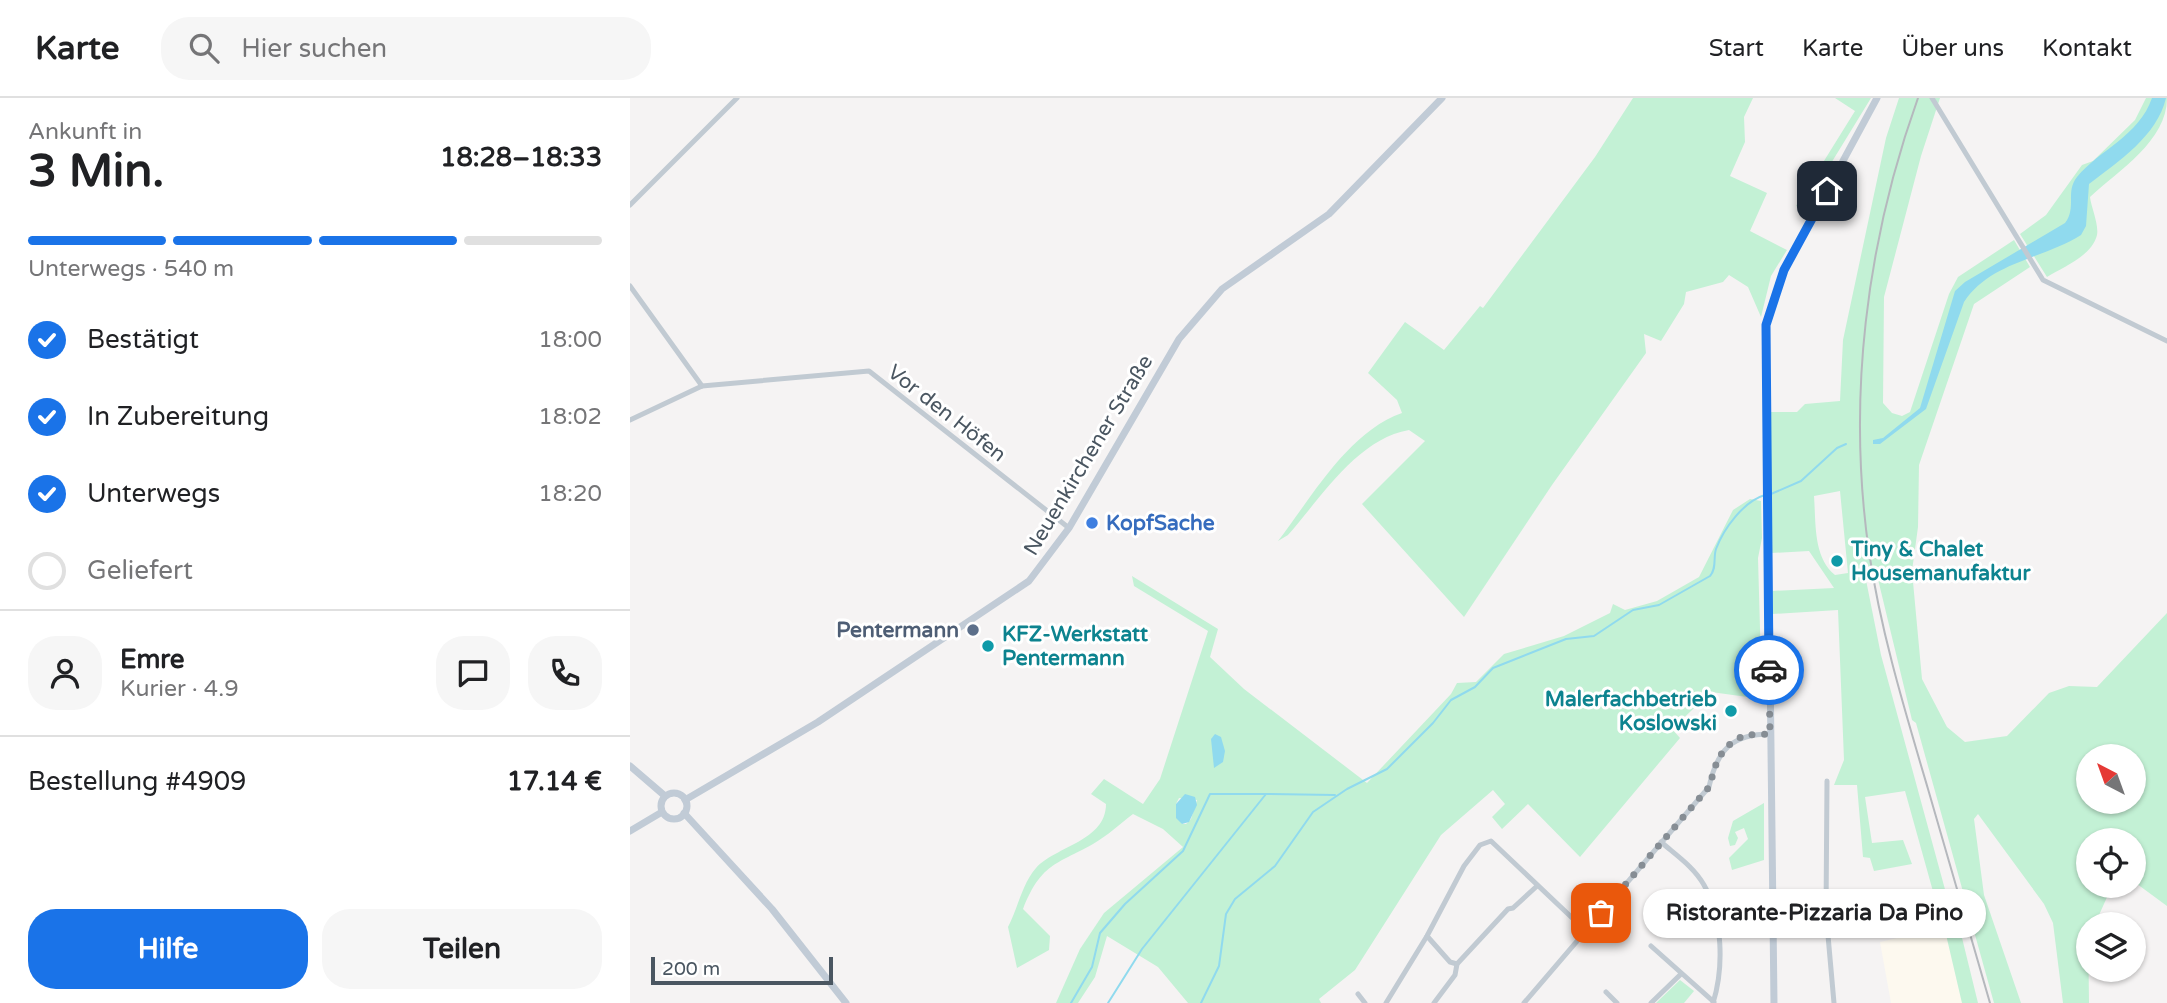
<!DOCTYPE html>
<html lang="de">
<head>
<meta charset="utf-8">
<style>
  :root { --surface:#fff; --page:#f6f6f6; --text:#202124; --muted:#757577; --line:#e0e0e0; --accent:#1a73e8 }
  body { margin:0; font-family:"Varela Round",sans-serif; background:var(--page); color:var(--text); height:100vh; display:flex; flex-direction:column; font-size:26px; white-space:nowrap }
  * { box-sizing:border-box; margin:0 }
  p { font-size:23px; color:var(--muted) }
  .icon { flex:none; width:38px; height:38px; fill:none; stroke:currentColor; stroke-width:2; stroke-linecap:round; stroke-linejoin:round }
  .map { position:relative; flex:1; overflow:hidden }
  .side { display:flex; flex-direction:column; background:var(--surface); width:630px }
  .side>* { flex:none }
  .needle { width:46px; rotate:319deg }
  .fabs { position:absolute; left:1446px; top:646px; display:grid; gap:14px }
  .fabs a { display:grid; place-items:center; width:70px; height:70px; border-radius:50%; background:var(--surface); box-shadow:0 2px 5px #0004; font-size:35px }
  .scale { position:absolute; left:21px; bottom:18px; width:182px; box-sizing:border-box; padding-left:7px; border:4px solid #4a5661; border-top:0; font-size:19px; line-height:24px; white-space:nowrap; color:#4a5661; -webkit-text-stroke:5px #fff; paint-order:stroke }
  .pin { position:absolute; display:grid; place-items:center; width:60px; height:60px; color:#fff; margin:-30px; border-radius:14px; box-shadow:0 4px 10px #0006 }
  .courier { position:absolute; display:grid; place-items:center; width:70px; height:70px; margin:-35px; border:5px solid #1a73e8; border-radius:50%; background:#fff; color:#222; box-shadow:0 2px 9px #0007 }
  .bubble { position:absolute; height:49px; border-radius:24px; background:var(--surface); box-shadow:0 2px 5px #0004; font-size:23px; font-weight:700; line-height:49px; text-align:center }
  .headline em { font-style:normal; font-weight:700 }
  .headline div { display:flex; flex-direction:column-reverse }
  .headline { display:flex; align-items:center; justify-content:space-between; height:119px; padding:0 28px }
  h1 { font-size:46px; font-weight:700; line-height:52px }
  .bar { display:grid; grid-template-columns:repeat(4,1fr); gap:10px 7px; align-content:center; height:84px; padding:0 28px }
  .bar i { height:9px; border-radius:5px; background:var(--line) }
  .bar .selected { background:var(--accent) }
  .bar p { grid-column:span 4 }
  .line { display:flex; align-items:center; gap:18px; padding:0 28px; border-top:2px solid var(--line) }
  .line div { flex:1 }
  .round { display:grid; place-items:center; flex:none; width:74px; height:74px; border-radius:28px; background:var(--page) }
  ol { padding:0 28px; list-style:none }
  li { display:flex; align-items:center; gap:21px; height:77px }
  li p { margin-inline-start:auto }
  li .icon { padding:7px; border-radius:50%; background:var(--accent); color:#fff; stroke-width:4 }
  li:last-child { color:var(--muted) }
  li i { width:38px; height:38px; border:4px solid var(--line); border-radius:50% }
  .primary-button { display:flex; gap:14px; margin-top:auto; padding:14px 28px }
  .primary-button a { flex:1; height:80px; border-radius:28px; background:var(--accent); color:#fff; font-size:28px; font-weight:700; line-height:80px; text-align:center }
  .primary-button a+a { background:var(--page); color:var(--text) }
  header { display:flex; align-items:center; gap:42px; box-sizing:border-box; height:98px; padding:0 35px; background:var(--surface); border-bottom:2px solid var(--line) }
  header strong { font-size:33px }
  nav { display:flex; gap:38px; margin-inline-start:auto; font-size:24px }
  .search { width:490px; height:63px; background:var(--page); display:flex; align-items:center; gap:18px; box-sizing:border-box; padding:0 24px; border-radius:28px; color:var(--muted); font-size:26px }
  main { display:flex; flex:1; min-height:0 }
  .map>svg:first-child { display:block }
  .commercial { fill:#fdf9ef }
  .green { fill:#c3f1d5; fill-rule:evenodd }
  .water { fill:#90daee }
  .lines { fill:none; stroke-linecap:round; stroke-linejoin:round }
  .stream { stroke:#90daee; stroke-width:2 }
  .street { stroke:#c1cad2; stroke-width:5 }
  .secondary { stroke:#c1cbd6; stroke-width:7 }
  .rail { stroke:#b5b8bd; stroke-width:2 }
  .done { stroke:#868d94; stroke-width:7; stroke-dasharray:0 12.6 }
  .route { stroke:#1a73e8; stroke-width:9 }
  .shop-dot { fill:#3f7fe0; stroke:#fff; stroke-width:2.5 }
  .culture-dot { fill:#0f9aa8; stroke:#fff; stroke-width:2.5 }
  .service-dot { fill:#5c6f8a; stroke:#fff; stroke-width:2.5 }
  .labels { text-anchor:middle; stroke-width:6; stroke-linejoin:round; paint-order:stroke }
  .street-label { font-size:21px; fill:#4a5661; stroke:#fff }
  .shop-label { font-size:21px; font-weight:bold; fill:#366cbe; stroke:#fff; text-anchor:start }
  .culture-label { font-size:21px; font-weight:bold; fill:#0d838f; stroke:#fff; text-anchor:start }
  .service-label { font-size:21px; font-weight:bold; fill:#4e5e75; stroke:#fff; text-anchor:end }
</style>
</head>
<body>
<header>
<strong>Karte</strong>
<div class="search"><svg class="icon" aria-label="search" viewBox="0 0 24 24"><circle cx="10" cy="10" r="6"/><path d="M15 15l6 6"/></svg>Hier suchen</div>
<nav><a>Start</a><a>Karte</a><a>Über uns</a><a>Kontakt</a></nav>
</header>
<main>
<section class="side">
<div class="headline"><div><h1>3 Min.</h1><p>Ankunft in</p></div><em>18:28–18:33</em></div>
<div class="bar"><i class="selected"></i><i class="selected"></i><i class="selected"></i><i></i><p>Unterwegs · 540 m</p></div>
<ol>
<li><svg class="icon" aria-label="check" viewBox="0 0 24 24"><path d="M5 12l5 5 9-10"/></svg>Bestätigt<p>18:00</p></li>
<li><svg class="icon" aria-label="check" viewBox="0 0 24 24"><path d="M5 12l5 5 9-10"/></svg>In Zubereitung<p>18:02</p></li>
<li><svg class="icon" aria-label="check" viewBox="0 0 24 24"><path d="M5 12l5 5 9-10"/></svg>Unterwegs<p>18:20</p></li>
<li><i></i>Geliefert</li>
</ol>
<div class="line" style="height:126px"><a class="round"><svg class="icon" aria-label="person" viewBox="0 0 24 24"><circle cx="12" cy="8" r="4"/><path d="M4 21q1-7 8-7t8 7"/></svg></a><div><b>Emre</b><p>Kurier · 4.9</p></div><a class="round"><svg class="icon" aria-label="chat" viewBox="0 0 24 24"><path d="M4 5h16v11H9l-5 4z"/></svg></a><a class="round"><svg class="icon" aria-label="phone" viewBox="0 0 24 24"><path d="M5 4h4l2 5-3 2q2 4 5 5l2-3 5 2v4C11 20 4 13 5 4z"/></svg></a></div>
<div class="line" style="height:91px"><div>Bestellung #4909</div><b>17.14 €</b></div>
<div class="primary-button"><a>Hilfe</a><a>Teilen</a></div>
</section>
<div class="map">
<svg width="1537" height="905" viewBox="0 0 1537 905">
  <rect width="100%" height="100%" fill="#f5f3f3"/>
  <polygon class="commercial" points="1307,797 1332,905 1261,905 1250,844 1280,837 1276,803"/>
  <g class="green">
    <path d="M1003,0H1123L1114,19L1115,44L1100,78L1137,95L1120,133L1157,152L1141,178L1131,219L1118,189L1099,177L1093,184L1056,194L1054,206L1031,243L1014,236L1016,255L922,387L834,519L732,406L795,343L779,332C727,341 691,400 658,437L648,443C682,399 718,334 772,315L767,302L738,275L775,224L814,252L850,208L853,210L965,59Z"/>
    <polygon points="1205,0 1241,0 1173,111 1166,108 1225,13"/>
    <path d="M1269,0H1310L1291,58L1254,199L1253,305L1262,315L1272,318L1280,314L1319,196L1328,179L1384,142L1400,169L1344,206L1289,367L1288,429L1282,473L1292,581L1317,629L1335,644L1377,638L1419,595L1439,588L1467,589L1537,515V808L1503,783V742H1458V788H1482L1465,826H1458L1459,905H1433L1423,825L1414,806L1348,716L1344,721L1354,797L1391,905H1364L1286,625L1282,622L1246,473L1235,477L1251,557L1316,795H1321L1348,905H1332L1307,798L1304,797L1275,693L1235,699L1242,745L1273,742L1282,766L1244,773L1240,760L1233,759L1227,687H1204L1214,662L1208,512L1142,516V493L1204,490L1179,453L1141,455V314H1167L1175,306L1210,303L1213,242L1256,40ZM1210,393L1218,475L1205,477C1183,459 1186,425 1184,398ZM1458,658H1503V704H1458Z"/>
    <path d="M1516,0H1537C1537,43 1489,72 1460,99C1461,109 1469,126 1467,137C1462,158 1433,169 1417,179L1390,136L1416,117L1452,67L1463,63L1505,22Z"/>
    <path d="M1120,401L1131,403L1132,440L1128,460L1132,601L1081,594L1042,631L1050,640L950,759L898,706L872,731L862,719L875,706L863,692L811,737L725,872L689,901L691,905H558L528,869L477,838L465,879L448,905H426L450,851L474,815L553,749L533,731L503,716C490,726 477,738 463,746C425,767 411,766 393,811L420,838L419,852L387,870L378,829C388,810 392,786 406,770C426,748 476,743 476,706L461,696L474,681L513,706L530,681L578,533L504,488L502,478L588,531L580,559L614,591L737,685L821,596L827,585L846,584L874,556L934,538L980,515L983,506L995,512L1027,503L1069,479L1103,412ZM549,700L567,702L561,721L556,726H552L546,706Z"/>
    <polygon points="1134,705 1134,762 1102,772 1099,760 1118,741 1114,730 1105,734 1108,740 1105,747 1100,748 1098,740 1103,723"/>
    <polygon points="1050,882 1064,893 1054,905 1026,905"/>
  </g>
  <g class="water">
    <path d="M1522,0H1536C1527,38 1489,63 1459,86L1456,128L1451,137C1413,161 1360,164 1334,204L1296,311L1250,346H1243V342L1253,340L1290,310L1325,193L1335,184L1435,125C1447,109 1435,94 1447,79C1469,52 1509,38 1522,0Z"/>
    <polygon points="585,636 591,639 595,653 593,664 584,670 581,641"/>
    <polygon points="555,696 565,699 567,707 559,724 552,726 546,720 546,706"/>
  </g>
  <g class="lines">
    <g class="stream">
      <polyline points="1141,396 1171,383 1207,350 1216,346"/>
      <polyline points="441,905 462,869 470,835 495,806 553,753 580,696 636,696"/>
      <polyline points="478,905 512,851 636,696 705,697"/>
      <path d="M571,905L589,868L596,816L605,801L645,768L683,714L717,691L757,671L803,625L821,602L845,589L863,570L936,541L964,538L1003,512L1029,507L1080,478C1087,470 1083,460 1086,451C1094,430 1114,403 1135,397"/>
    </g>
    <g class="street">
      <polyline points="1302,0 1413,182 1537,243"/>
      <polyline points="0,107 107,0"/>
      <polyline points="0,188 72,288"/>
      <polyline points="0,322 72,288 239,273 439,430"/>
      <polyline points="1197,683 1196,815 1204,905"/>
      <path d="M1031,744C1046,757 1064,769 1074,787C1093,820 1094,870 1083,905"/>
      <polyline points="1143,820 1196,815 1298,796"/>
      <polyline points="797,838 820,864 827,866"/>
      <polyline points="1021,848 1084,904"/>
      <polyline points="976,894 987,905"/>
      <polyline points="728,896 735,905"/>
      <polyline points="756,905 797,838 834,768 850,747 861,743 956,833"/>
      <polyline points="804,905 825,877 827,866 878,811 883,810 907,788"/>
      <path d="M894,905L1079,689C1087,652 1102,636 1140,636"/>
      <polyline points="1021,905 1051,876"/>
    </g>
    <g class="secondary">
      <polyline points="0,668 35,698"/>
      <circle cx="44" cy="708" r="13"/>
      <polyline points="55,702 188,624 399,483 439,430 549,241 592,191 699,116 812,0"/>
      <polyline points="54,715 142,811 216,905"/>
      <polyline points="0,733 32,714"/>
      <polyline points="1144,905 1136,227 1154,172 1247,0"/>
    </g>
    <path class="rail" d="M1288,0C1236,145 1217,301 1239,454C1251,535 1275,613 1298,691C1319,762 1339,834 1360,905"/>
  </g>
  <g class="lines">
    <polyline class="done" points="971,815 1079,689 1088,660 1100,646 1114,637 1140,636 1139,572"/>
    <polyline class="route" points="1139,572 1136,227 1154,172 1197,93"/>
  </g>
  <circle class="shop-dot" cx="462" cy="425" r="7"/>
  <g class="culture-dot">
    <circle cx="1207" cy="463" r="7"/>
    <circle cx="358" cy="548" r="7"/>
    <circle cx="1101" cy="613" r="7"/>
  </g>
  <circle class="service-dot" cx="343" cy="532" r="7"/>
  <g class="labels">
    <g class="street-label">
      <text transform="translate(317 315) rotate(38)" y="7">Vor den Höfen</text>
      <text transform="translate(458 357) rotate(-59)" y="7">Neuenkirchener Straße</text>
    </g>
    <g class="shop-label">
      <text x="476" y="432">KopfSache</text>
    </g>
    <g class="culture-label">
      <text x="1221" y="458">Tiny &amp; Chalet<tspan x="1221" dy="24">Housemanufaktur</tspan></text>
      <text x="372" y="543">KFZ-Werkstatt<tspan x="372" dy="24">Pentermann</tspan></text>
      <text x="1087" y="608" text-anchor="end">Malerfachbetrieb<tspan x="1087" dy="24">Koslowski</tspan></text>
    </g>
    <g class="service-label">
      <text x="329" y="539">Pentermann</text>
    </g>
  </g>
</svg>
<div class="fabs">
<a><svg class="needle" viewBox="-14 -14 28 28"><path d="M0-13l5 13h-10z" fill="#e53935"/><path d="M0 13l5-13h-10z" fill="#757577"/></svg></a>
<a><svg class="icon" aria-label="locate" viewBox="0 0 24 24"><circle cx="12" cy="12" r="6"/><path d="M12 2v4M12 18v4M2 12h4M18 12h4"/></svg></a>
<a><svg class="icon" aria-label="layers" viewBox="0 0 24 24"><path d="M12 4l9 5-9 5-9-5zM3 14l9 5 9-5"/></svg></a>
</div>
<div class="scale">200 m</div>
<div class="pin" style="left:971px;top:815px;background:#ea580c"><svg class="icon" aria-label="bag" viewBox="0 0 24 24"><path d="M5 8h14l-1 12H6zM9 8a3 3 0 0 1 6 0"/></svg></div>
<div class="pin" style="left:1197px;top:93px;background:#1f2937"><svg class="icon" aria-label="home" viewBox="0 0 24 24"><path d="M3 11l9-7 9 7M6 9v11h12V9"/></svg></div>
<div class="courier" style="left:1139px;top:572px"><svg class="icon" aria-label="car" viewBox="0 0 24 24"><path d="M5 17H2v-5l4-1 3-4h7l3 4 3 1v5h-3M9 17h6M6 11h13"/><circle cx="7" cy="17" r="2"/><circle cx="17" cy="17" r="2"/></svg></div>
<div class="bubble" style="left:1013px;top:791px;width:343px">Ristorante-Pizzaria Da Pino</div>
</div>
</main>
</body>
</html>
